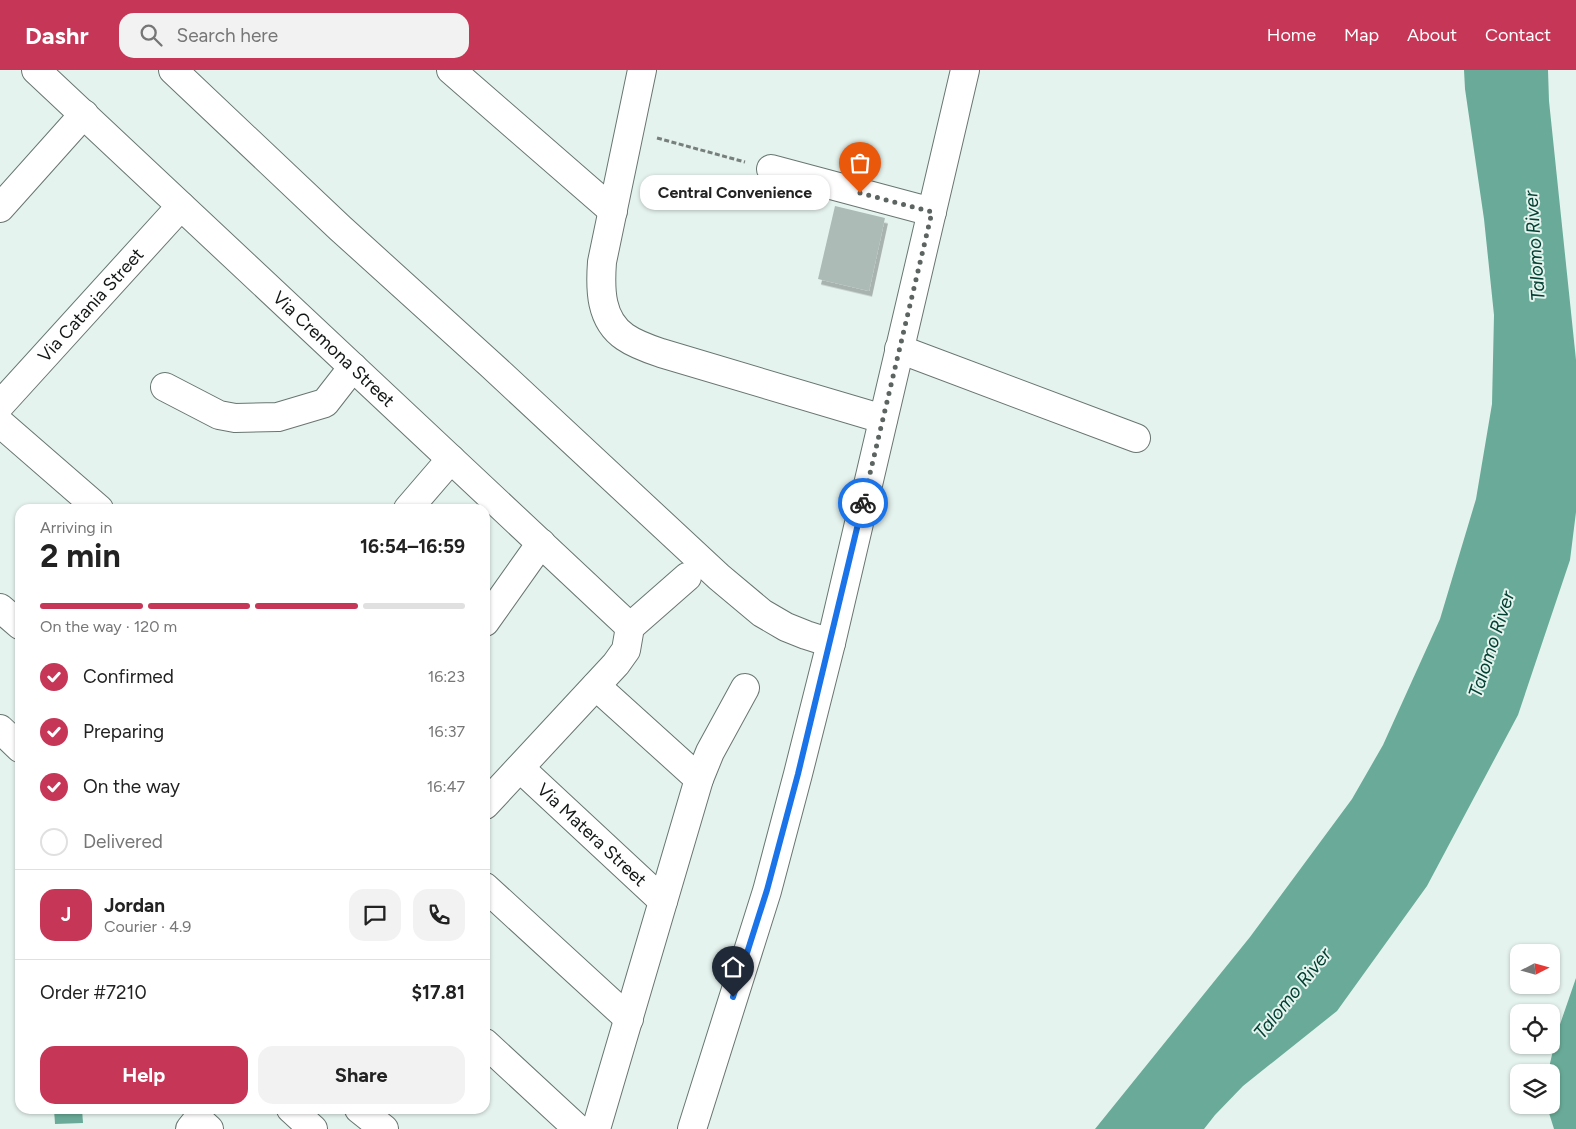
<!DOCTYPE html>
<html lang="en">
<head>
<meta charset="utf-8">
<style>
  :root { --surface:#fff; --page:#f2f2f2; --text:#222; --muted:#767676; --line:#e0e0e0; --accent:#c63657 }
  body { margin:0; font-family:Figtree,sans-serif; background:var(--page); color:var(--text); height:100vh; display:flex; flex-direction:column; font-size:19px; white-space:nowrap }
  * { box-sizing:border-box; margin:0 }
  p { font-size:16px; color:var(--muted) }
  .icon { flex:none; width:28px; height:28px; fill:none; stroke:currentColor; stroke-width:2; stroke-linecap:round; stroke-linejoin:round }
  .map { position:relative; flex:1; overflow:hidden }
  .details { position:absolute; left:15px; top:434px; width:475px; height:610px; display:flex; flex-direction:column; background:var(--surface); border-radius:15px; box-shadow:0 1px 4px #0004 }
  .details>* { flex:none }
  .needle { width:32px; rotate:84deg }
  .controls { position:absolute; left:1510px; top:874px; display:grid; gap:10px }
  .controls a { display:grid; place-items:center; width:50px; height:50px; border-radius:10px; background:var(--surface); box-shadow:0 1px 4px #0004; font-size:25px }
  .pin { position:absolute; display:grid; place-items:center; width:42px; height:42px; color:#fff; margin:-51px -21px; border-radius:50% 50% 50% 0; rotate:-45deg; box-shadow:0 0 5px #0007 }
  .pin .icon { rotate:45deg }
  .courier { position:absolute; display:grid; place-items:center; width:50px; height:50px; margin:-25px; border:4px solid #1a73e8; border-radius:50%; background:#fff; color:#222; box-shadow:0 1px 6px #0007 }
  .bubble { position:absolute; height:35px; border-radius:15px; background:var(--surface); box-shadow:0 1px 4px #0004; font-size:16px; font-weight:700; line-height:35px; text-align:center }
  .headline em { font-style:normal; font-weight:700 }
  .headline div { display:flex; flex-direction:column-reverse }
  .headline { display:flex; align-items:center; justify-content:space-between; height:85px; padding:0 25px }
  h1 { font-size:32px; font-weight:700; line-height:38px }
  .bar { display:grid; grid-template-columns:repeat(4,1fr); gap:8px 5px; align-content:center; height:60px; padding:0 25px }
  .bar i { height:6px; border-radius:4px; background:var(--line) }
  .bar .on { background:var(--accent) }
  .bar p { grid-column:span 4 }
  .line { display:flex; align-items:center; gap:12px; padding:0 25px; border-top:1px solid var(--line) }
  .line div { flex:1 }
  .round { display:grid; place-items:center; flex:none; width:52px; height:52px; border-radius:15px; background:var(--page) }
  ol { padding:0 25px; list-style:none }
  li { display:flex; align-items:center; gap:15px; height:55px }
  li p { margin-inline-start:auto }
  li .icon { padding:5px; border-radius:50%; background:var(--accent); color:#fff; stroke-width:4 }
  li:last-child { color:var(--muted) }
  li i { width:28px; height:28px; border:2px solid var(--line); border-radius:50% }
  .button { display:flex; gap:10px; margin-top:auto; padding:10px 25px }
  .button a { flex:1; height:58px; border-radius:15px; background:var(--accent); color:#fff; font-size:20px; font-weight:700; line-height:58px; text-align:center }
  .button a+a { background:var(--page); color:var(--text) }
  header { display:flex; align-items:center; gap:30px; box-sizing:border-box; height:70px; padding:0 25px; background:var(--accent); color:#fff }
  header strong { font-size:24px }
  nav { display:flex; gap:28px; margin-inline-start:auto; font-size:18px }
  .search { width:350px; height:45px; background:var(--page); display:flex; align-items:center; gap:12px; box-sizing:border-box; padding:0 18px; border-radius:15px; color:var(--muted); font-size:19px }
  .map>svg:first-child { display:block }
  .water { fill:#69ab98 }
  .building { fill:#adbbb6; filter:url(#shadow) }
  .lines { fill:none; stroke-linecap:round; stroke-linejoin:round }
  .minor-casing { stroke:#687571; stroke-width:30 }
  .path { stroke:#767f7c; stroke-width:3; stroke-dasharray:5 2.5; stroke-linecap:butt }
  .minor { stroke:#fff; stroke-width:28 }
  .done { stroke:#5c6461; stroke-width:5; stroke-dasharray:0 9 }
  .route { stroke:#1a73e8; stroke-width:6 }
  .labels { text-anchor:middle; stroke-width:4; stroke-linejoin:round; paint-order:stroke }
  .street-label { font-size:18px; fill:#121715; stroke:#e5f3ee }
  .water-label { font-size:19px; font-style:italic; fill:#024032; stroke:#e5f3ee }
</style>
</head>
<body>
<header>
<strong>Dashr</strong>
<div class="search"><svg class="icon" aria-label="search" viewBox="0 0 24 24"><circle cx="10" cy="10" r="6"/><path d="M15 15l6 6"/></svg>Search here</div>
<nav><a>Home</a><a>Map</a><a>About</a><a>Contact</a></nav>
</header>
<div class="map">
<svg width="1576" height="1059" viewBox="0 0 1576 1059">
  <defs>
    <filter id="shadow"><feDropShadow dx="3" dy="5.5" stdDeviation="0" flood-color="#0004"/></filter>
  </defs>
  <rect width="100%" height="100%" fill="#e5f3ee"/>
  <g class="water">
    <polygon points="1464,0 1548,0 1549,31 1576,290 1576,442 1570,490 1518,645 1427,816 1337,941 1243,1016 1215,1045 1204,1059 1095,1059 1250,867 1352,729 1383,675 1440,549 1476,429 1492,334 1494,245 1484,149 1465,19"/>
    <polygon points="1576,908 1576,1059 1554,1059 1549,1043 1549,1035 1551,1035 1551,1002 1548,1002 1557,963"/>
    <polygon points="54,1039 82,1039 83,1053 55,1054"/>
  </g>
  <polygon class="building" points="835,136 885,148 869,221 818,209"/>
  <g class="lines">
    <defs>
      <g id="minor">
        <path id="s1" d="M36,0L630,557"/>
        <polyline points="173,0 340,158 490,294 719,507 762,543 786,557 806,565 831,573"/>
        <polyline points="451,0 613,141"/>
        <path d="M642,0L602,192C600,219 600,250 625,267C635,274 649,279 661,283L883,349"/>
        <polyline points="771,99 932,142"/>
        <polyline points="0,138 84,44"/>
        <polyline points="899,279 1136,368"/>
        <polyline points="165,317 219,345 235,348 278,347 325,333 353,297"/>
        <path id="s2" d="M0,335L181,136"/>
        <polyline points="0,353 99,439"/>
        <polyline points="408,439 451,389"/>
        <polyline points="0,538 20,555"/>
        <polyline points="485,552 541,473"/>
        <polyline points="596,616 699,709"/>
        <polyline points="0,659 20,678"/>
        <path id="s3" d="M520,698L663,831"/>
        <polyline points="485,735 616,594 626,580 630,557 687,507"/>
        <polyline points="485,817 629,949"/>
        <polyline points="485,973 578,1059"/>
        <polyline points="291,1039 313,1059"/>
        <polyline points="359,1039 384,1059"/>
        <polyline points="190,1059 198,1049 209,1059"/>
        <polyline points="596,1059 699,709 710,682 745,618"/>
        <polyline points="692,1059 767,821 798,704 831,573 965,0"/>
      </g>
    </defs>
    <use href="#minor" class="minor-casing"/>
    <polyline class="path" points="657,68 745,92"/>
    <use href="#minor" class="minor"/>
  </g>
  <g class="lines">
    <polyline class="done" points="860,123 932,142 863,433"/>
    <polyline class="route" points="733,927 767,820 798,704 863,433"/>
  </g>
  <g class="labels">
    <g class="street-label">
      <text dy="6" stroke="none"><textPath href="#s2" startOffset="135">Via Catania Street</textPath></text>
      <text dy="6" stroke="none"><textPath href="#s1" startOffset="408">Via Cremona Street</textPath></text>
      <text dy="6" stroke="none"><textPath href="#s3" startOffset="98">Via Matera Street</textPath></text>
    </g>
    <g class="water-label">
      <text transform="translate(1534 176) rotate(-94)" y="7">Talomo River</text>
      <text transform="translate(1491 574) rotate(-72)" y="7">Talomo River</text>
      <text transform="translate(1292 923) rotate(-51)" y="7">Talomo River</text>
    </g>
  </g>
</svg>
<div class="controls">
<a><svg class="needle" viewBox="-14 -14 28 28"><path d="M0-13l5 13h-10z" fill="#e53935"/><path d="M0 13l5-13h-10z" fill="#767676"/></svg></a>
<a><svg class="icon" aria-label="locate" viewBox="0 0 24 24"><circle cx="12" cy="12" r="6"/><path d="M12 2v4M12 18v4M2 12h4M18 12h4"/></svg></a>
<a><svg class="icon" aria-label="layers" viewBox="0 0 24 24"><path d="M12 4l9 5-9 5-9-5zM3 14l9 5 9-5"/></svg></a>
</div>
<div class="pin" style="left:860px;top:123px;background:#ea580c"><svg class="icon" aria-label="bag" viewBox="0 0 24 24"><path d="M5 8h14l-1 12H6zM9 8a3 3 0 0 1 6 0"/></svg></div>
<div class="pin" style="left:733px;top:927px;background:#1f2937"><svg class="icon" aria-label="home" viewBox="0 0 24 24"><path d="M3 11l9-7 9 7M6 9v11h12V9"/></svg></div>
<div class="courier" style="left:863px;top:433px"><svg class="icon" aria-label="bike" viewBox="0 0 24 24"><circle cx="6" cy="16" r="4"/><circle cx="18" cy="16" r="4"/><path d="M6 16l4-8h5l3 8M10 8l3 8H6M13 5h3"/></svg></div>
<div class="bubble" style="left:640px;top:105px;width:190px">Central Convenience</div>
<section class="details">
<div class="headline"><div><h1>2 min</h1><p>Arriving in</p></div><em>16:54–16:59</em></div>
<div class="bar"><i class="on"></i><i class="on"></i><i class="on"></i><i></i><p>On the way · 120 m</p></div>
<ol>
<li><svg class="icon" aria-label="check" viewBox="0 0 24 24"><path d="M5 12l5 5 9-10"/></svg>Confirmed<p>16:23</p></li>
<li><svg class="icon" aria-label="check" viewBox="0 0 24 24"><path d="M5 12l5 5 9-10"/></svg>Preparing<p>16:37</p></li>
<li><svg class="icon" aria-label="check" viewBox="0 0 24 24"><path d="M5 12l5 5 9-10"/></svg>On the way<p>16:47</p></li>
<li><i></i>Delivered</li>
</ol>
<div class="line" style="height:90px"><b class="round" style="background:var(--accent);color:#fff">J</b><div><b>Jordan</b><p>Courier · 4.9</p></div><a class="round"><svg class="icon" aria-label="chat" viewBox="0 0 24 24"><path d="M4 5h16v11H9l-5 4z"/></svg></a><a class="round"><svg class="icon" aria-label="phone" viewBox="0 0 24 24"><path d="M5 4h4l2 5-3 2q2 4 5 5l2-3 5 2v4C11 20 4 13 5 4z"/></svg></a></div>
<div class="line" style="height:65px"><div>Order #7210</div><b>$17.81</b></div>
<div class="button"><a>Help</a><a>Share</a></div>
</section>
</div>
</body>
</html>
